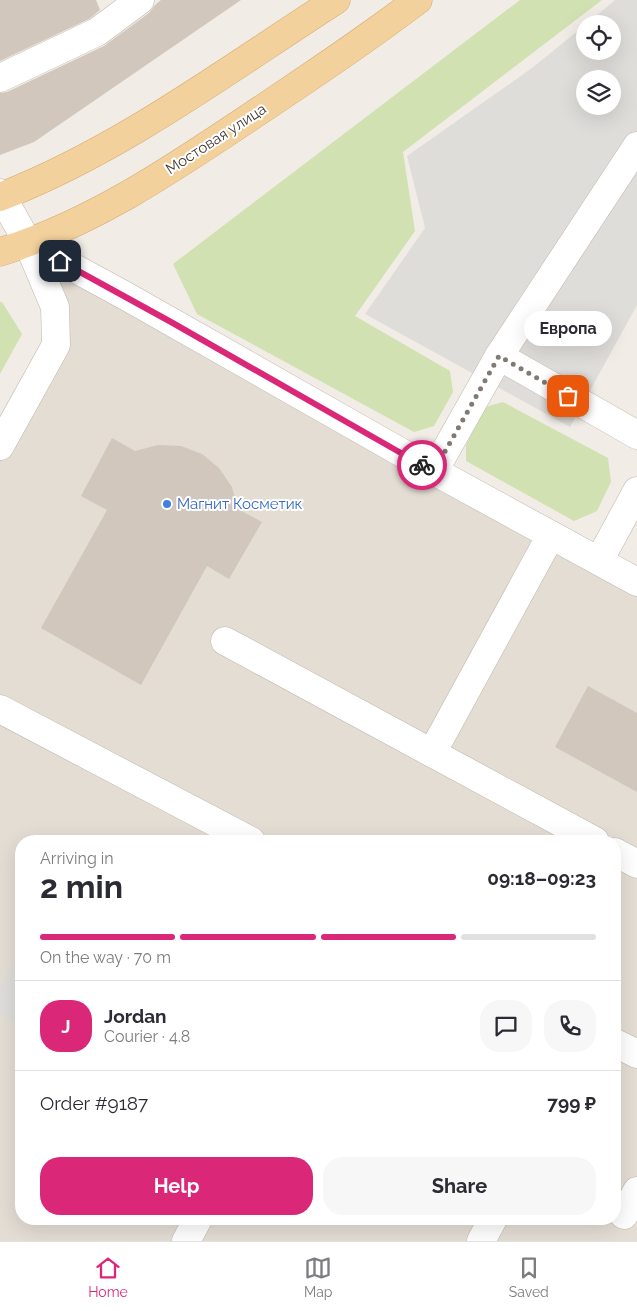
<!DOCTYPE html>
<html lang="en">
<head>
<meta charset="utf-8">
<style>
  :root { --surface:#fff; --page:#f7f7f7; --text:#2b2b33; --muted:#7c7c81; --line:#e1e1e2; --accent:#db2777 }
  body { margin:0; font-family:Raleway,sans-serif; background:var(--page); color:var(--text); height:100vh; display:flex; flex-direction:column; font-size:19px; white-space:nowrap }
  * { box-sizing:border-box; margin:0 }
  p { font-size:16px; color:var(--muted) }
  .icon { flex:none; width:28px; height:28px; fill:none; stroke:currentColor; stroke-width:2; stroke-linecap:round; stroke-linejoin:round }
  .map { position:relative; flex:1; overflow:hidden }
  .drawer { position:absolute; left:15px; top:835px; width:606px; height:390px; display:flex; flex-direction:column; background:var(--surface); border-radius:20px; box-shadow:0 5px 20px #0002 }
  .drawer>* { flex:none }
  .tools { position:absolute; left:576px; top:15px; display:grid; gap:10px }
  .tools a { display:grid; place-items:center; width:45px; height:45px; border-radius:50%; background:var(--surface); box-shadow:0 5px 20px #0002; font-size:25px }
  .pin { position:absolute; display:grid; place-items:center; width:42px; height:42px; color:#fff; margin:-21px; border-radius:10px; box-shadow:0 2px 8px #0006 }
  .courier { position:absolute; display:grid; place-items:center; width:50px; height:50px; margin:-25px; border:4px solid #db2777; border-radius:50%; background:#fff; color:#222; box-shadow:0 1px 6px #0007 }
  .bubble { position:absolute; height:35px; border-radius:18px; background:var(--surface); box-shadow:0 5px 20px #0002; font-size:16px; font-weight:700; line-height:35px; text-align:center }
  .summary em { font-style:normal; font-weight:700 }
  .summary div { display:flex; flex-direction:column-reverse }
  .summary { display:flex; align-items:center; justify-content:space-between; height:85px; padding:0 25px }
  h1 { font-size:32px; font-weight:700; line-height:38px }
  .bar { display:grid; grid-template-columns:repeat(4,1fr); gap:8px 5px; align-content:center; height:60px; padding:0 25px }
  .bar i { height:6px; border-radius:4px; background:var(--line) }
  .bar .selected { background:var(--accent) }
  .bar p { grid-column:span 4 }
  .line { display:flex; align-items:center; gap:12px; padding:0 25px; border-top:1px solid var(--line) }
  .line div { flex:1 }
  .round { display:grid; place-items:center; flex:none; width:52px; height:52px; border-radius:20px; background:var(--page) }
  .button { display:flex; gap:10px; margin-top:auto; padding:10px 25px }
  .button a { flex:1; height:58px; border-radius:20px; background:var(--accent); color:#fff; font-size:20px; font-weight:700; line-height:58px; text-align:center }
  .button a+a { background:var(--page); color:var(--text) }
  .dock { display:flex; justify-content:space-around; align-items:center; height:70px; border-top:1px solid var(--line); background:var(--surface); font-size:14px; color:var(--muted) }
  .dock a { display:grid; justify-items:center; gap:2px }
  .dock .selected { color:var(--accent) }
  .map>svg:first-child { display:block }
  .residential { fill:#e4ddd4; fill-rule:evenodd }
  .green { fill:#d1e1b2 }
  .parking { fill:#dfddda; fill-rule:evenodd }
  .building { fill:#d1c7bc }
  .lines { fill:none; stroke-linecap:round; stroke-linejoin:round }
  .minor-casing { stroke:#beb6ac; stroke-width:29 }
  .major-casing { stroke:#d6ab6e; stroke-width:29 }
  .minor { stroke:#fff; stroke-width:28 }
  .major { stroke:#f3d19c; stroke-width:28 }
  .done { stroke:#807a74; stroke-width:5; stroke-dasharray:0 9 }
  .route { stroke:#db2777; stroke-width:6 }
  .shop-dot { fill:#3f7fe0; stroke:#fff; stroke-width:2 }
  .labels { text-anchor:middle; stroke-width:4; stroke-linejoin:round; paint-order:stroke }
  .street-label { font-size:15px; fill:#433c36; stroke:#fff }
  .shop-label { font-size:15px; fill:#366cbe; stroke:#fff; text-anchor:start }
</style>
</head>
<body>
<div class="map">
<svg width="637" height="1241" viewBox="0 0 637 1241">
  <rect width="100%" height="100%" fill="#f1ece6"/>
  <path class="residential" d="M28,243L637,582V1241H0V446L56,345ZM21,841H615V1219H21Z"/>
  <g class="green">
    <polygon points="520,0 602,0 403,152 415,231 355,316 450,371 453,392 434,426 414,432 197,314 173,264"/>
    <polygon points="0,302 2,302 22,334 0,374"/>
    <polygon points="503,402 608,458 611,482 597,511 574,521 466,461 466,445 485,407"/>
  </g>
  <g class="parking">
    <path d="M615,0H637V305L570,427L365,314L425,228L407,156L532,68L585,25V51H612V24H586ZM585,79H612V106H585Z"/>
    <polygon points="21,949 21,1026 0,1015 0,987"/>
  </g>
  <g class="building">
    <polygon points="0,0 96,0 100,10 89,19 0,61"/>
    <polygon points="161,0 241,0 34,142 0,155 0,93 7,92 104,46 149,13 155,5"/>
    <polygon points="112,438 135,451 158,445 181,446 202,454 219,468 232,487 238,509 262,522 229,579 207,566 141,685 41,628 107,510 81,496"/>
    <polygon points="588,686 637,713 637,792 555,747"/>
  </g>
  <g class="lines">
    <defs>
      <g id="minor">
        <polyline points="0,78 97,32 140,0"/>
        <polyline points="637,146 499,356 637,435"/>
        <polyline points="0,193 28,243 55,307 56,345 0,446"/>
        <polyline points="28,243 124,295 434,471 637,582"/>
        <polyline points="434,471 499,356"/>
        <polyline points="551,535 432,753 595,841"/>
        <polyline points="599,561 637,491"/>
        <polyline points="225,641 432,753"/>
        <polyline points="0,709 251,841"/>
        <polyline points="615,852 637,864"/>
        <polyline points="615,1043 637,1054"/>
        <polyline points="624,1215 637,1191"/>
        <polyline points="186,1241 198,1219"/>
        <polyline points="481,1241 493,1219"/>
      </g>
      <g id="major">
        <path d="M0,197C121,150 227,70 336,0"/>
        <path d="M0,252C91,224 171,170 250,117C307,79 364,41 418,0"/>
      </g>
    </defs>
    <use href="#minor" class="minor-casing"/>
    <use href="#major" class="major-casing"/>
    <use href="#minor" class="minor"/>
    <use href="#major" class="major"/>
  </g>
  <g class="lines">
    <polyline class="done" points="422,465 434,471 499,356 568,396"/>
    <polyline class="route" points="60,261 171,322 422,465"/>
  </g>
  <circle class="shop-dot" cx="167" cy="504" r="5"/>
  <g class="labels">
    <g class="street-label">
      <text transform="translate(216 139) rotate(-33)" y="5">Мостовая улица</text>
    </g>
    <g class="shop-label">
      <text x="177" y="509">Магнит Косметик</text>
    </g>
  </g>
</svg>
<div class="tools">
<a><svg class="icon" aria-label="locate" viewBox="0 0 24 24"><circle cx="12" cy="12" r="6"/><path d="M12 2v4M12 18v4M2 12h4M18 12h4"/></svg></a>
<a><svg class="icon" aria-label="layers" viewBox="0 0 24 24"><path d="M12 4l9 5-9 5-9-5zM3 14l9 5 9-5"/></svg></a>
</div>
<div class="pin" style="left:568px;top:396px;background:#ea580c"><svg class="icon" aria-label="bag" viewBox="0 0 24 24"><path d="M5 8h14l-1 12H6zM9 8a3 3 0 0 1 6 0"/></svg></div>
<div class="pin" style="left:60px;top:261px;background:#1f2937"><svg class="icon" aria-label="home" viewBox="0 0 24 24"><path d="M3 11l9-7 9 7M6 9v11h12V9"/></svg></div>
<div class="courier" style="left:422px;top:465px"><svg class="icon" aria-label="bike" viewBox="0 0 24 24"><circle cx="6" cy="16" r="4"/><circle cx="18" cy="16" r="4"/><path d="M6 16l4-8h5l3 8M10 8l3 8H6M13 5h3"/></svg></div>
<div class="bubble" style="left:524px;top:311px;width:88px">Европа</div>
<section class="drawer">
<div class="summary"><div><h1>2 min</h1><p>Arriving in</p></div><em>09:18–09:23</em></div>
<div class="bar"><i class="selected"></i><i class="selected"></i><i class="selected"></i><i></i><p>On the way · 70 m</p></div>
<div class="line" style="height:90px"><b class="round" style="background:var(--accent);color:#fff">J</b><div><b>Jordan</b><p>Courier · 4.8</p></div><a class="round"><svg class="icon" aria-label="chat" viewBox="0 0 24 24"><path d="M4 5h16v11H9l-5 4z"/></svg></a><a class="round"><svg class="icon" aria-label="phone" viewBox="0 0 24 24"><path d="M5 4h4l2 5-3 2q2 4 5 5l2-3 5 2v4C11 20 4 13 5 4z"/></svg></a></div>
<div class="line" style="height:65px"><div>Order #9187</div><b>799 ₽</b></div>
<div class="button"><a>Help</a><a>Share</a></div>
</section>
</div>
<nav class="dock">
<a class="selected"><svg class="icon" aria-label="home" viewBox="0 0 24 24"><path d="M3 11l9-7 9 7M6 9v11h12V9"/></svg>Home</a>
<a><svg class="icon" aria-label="map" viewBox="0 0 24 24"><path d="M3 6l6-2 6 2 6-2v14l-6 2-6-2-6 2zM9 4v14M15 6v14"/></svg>Map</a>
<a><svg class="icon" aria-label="saved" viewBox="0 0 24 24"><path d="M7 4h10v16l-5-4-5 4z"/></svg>Saved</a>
</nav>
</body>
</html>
